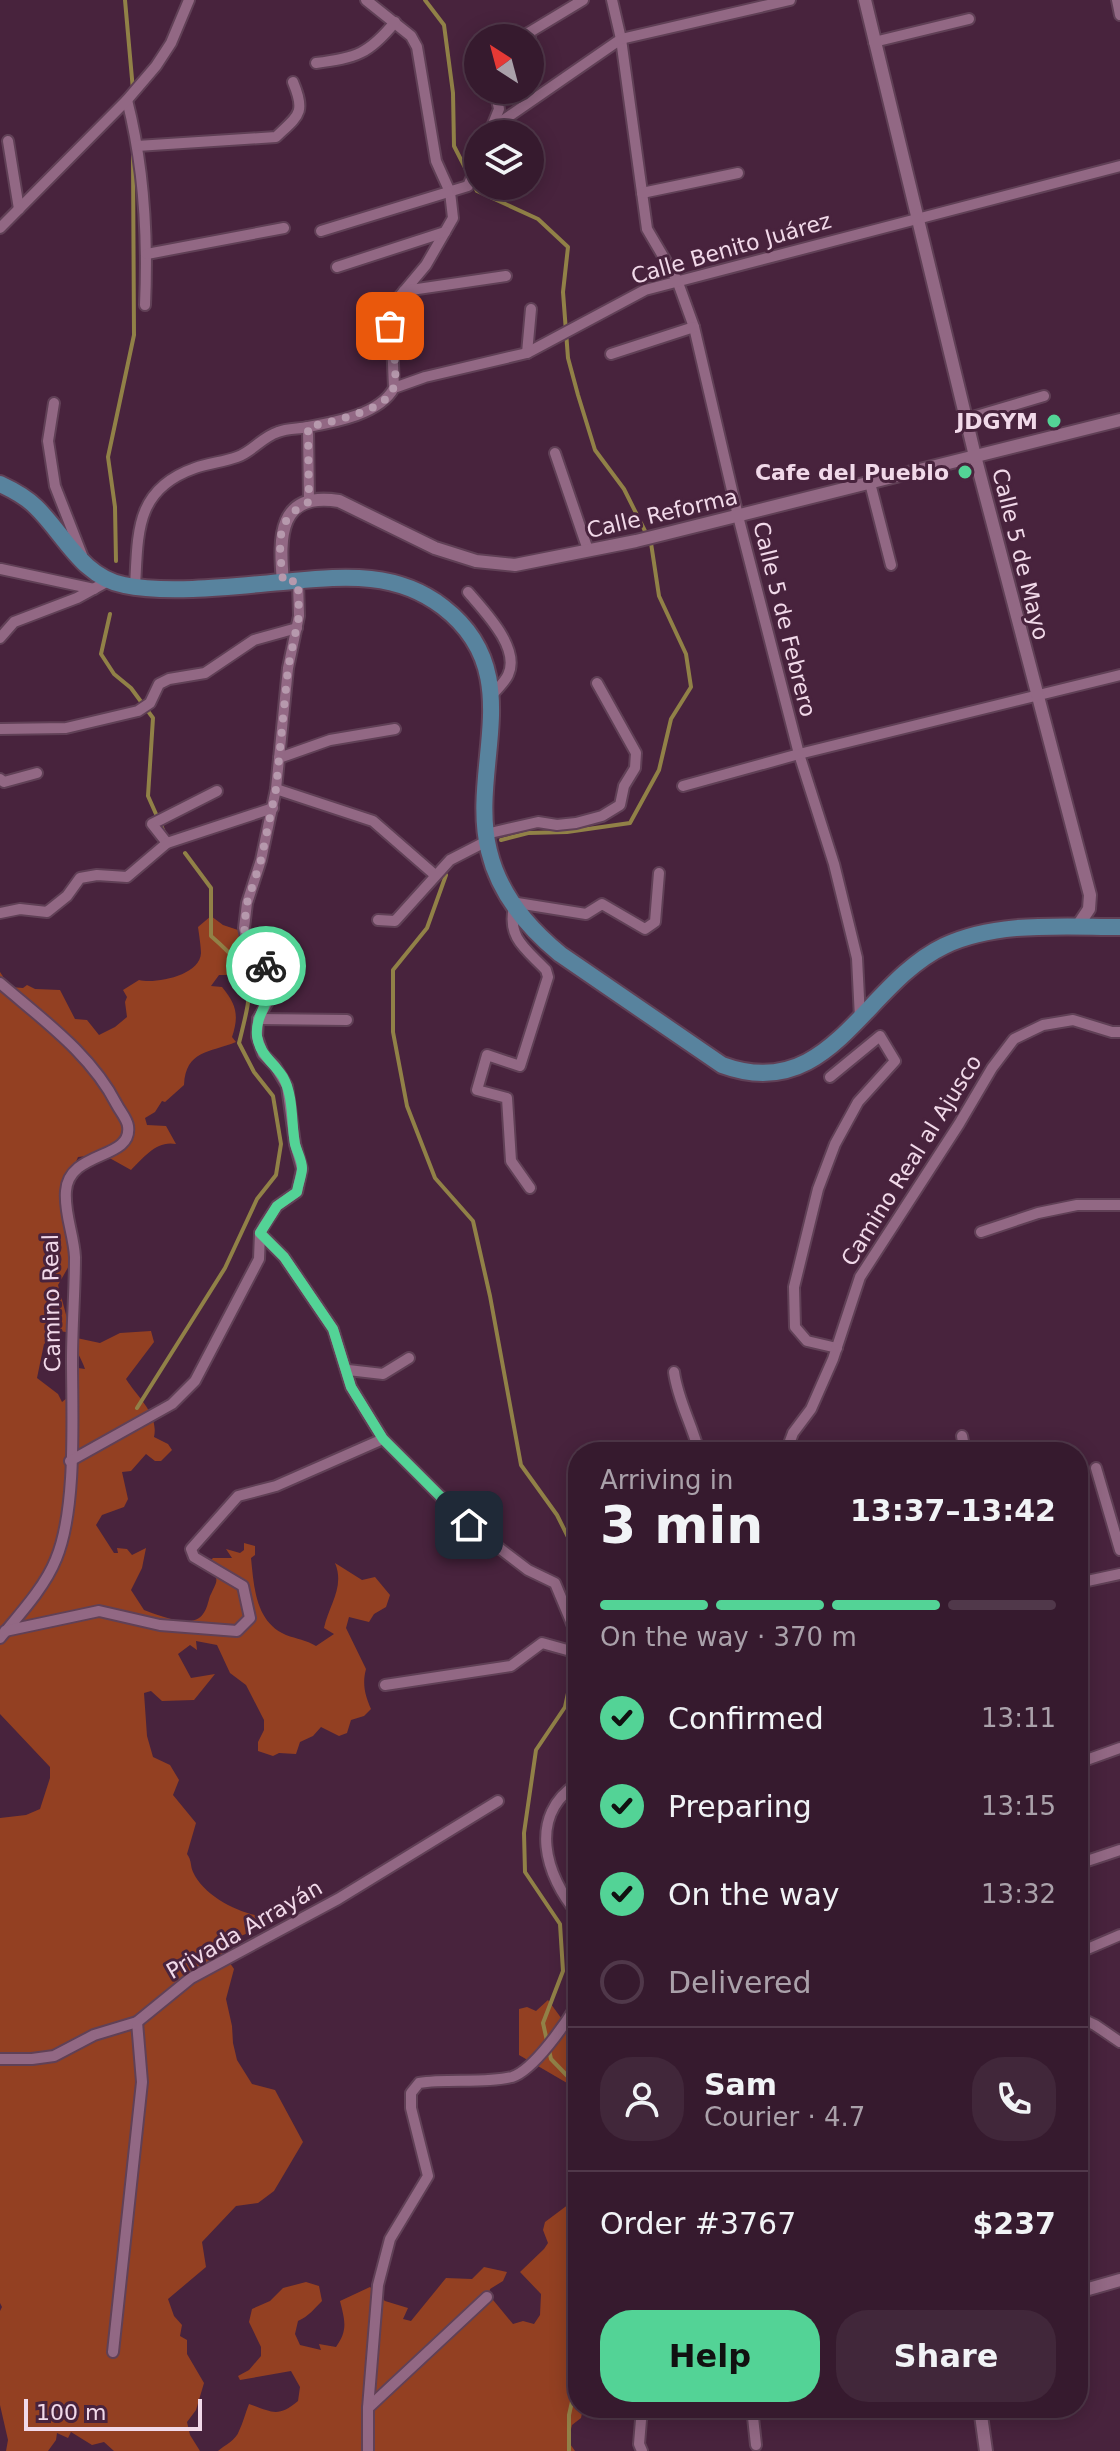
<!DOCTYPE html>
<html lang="en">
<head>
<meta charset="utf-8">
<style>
  :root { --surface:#361a2e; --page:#41273a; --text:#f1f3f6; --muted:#aaa1aa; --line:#50384a; --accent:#53d396 }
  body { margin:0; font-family:"DejaVu Sans",sans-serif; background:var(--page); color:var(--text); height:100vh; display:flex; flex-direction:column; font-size:30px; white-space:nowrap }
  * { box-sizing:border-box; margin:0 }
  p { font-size:26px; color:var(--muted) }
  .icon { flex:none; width:44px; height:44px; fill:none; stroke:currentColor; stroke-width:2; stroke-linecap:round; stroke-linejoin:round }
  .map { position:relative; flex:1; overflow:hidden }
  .details { position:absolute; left:568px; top:1442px; width:520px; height:976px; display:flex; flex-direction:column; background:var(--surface); border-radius:32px; box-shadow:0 4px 20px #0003,0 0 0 2px var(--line) }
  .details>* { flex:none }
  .needle { width:52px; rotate:324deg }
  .buttons { position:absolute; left:464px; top:24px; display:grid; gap:16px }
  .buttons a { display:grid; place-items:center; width:80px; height:80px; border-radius:50%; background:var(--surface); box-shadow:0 4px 20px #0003,0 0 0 2px var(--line); font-size:40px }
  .scale { position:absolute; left:24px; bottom:20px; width:178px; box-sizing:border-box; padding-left:8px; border:4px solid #f1d9e9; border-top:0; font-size:22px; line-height:28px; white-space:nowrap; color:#f1d9e9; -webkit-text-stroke:6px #48233d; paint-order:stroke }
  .pin { position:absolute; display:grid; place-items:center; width:68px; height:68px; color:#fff; margin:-34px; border-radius:16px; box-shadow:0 4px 12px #0006 }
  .courier { position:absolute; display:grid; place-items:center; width:80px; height:80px; margin:-40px; border:6px solid #53d396; border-radius:50%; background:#fff; color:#222; box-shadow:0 2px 10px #0007 }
  .head em { font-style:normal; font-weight:700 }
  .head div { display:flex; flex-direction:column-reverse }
  .head { display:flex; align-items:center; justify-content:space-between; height:136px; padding:0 32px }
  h1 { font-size:52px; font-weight:700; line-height:60px }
  .bar { display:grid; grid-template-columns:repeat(4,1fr); gap:12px 8px; align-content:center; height:96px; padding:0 32px }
  .bar i { height:10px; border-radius:6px; background:var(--line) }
  .bar .selected { background:var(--accent) }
  .bar p { grid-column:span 4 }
  .line { display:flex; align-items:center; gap:20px; padding:0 32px; border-top:2px solid var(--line) }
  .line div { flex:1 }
  .round { display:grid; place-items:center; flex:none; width:84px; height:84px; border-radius:32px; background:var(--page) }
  ol { padding:0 32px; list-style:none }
  li { display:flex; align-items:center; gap:24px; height:88px }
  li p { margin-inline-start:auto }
  li .icon { padding:8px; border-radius:50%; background:var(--accent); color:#111; stroke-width:4 }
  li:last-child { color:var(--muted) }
  li i { width:44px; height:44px; border:4px solid var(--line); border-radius:50% }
  .primary-button { display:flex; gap:16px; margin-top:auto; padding:16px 32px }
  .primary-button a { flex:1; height:92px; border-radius:32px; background:var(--accent); color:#111; font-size:32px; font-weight:700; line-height:92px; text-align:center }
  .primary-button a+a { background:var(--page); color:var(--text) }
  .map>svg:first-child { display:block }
  .forest { fill:#934022 }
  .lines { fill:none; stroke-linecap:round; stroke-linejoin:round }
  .stream { stroke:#918147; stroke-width:4 }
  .minor-casing { stroke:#604056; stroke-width:14 }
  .tertiary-casing { stroke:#604056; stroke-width:16 }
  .primary-casing { stroke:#604056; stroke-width:20 }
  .minor { stroke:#926884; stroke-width:10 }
  .tertiary { stroke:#926884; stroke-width:12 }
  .primary { stroke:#58839e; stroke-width:16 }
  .done { stroke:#b699ad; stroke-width:8; stroke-dasharray:0 14.4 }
  .route { stroke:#53d396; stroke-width:10 }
  .poi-dot { fill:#53d396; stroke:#48233d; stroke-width:3 }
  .labels { text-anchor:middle; stroke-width:6; stroke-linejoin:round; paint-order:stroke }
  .street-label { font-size:22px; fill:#f1d9e9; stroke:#48233d }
  .poi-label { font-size:22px; font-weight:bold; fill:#f1d9e9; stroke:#48233d; text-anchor:end }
</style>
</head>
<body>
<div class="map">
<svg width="1120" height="2451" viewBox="0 0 1120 2451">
  <rect width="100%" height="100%" fill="#48233d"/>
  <g class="forest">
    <path d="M211,916L223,925L253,935L249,943L242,941L235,975H219L211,986L222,987C237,1005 239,1016 232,1037L236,1042C209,1053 186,1050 184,1085L165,1102L162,1101L155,1112L145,1118L147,1125L166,1126L176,1144C157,1140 144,1157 131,1170L106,1156C96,1158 88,1155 78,1157L68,1180L70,1264L58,1285L71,1333L60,1331L44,1344L37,1378L58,1394L62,1402L77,1390L79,1378L74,1372L78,1368L85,1369C81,1357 74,1349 72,1337L100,1343L120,1333L151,1331L154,1342L126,1379C138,1398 159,1414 154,1437L168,1444L172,1450L161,1461H155L146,1454L131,1471L122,1472L128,1499L124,1507L102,1515L96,1525L114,1553H118L117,1548L127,1549L132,1555L146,1548L142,1568L131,1590L144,1610C158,1615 193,1630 203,1614C207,1609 208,1602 210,1596C218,1579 220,1580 207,1564L213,1558H232L226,1549L240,1553L244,1550V1543L255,1546V1555L251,1558C254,1586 255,1622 286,1635C297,1639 306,1640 316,1646L334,1634L324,1628C329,1605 345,1587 335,1563L362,1580L375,1577L390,1595L386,1607L374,1614L369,1622L349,1617L346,1628L366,1669C362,1684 365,1695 371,1709L364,1716L351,1720L347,1733L339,1736L321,1727L313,1736L300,1742L296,1754L279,1753L273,1756L258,1751V1742L264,1730V1720L246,1685L230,1673L217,1645L196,1641L197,1650L190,1645L178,1654L191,1678L215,1674L194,1700L162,1701L151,1691L144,1693L147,1736L153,1757L170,1765L179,1780L173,1795L196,1823L187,1854C192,1861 190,1865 193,1872C204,1897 242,1915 267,1917L257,1929L227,1942L229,1948L221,1950L234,1969L226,1999L232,2026L233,2043L237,2060L252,2084L275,2090L303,2142L274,2191L258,2203L236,2206L202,2242L206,2267L168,2299L174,2316L182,2325L180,2336L187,2340V2354L204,2383L196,2410L187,2422L190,2435L200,2451H114L104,2442L92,2445L71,2432L68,2438L57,2433L56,2440L48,2451H6L8,2440L0,2405V2311L2,2307L0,2303V1818L26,1815L40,1809L50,1778V1767L0,1714V972L10,987L23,988L27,985L35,989L60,990L75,1019L87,1020L99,1035L115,1027L127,1017L125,1002L127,997L123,990L139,980C155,984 200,976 201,953C201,947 199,934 198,927Z"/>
    <path d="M548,2000L578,2041V2363L568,2376L570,2390H574L573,2394L578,2400V2408H583L581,2418L572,2425L568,2441L575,2451H218C225,2445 236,2440 239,2431C243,2423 245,2414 249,2404C272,2412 278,2418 298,2401L300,2387L291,2371L240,2380L238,2376L249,2370L261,2356V2347L249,2322L252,2309L270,2301L283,2288L306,2282L319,2286L322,2301C314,2309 309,2316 298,2321L295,2334L300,2345L321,2350L319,2344L336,2347C348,2330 345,2321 340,2301L370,2287L385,2301L408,2308L403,2319L411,2321L446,2278L472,2279L484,2267L507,2272L503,2281L490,2289L489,2295L513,2324L523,2321L534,2324L540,2315L541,2294L520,2272L544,2249L548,2243L543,2230L545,2222L573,2201L576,2180L575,2163L567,2153V2109L571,2094L567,2083L519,2055V2009L527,2007L536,2011Z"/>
  </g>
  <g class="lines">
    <g class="stream">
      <polyline points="125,0 133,90"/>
      <polyline points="425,0 444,25 453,93 454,146 477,191 538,219 568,247 563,292 568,358 578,395 595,450 624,489 651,543 659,596 686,654 691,687 671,719 659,770 630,823 567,832 528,833 501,840"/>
      <polyline points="116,561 115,507 108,457 134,335 133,155"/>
      <polyline points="110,614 101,654 114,674 131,688 153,718 148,796 164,832"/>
      <polyline points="446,875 427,928 393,970 393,1032 407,1106 435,1178 473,1221 490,1296 521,1465 557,1515 578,1557"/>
      <path d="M137,1408L225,1268L257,1199L276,1175L281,1144L273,1096L254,1072L239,1043C253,986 258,977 211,936V888L185,853"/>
      <polyline points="578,1647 565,1707 536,1750 524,1833 525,1872 560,1924 563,1971 543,2023 551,2059 578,2087"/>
      <polyline points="569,2451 569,2415 578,2375"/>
    </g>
    <defs>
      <g id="minor">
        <polyline points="366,0 411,36 417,47 436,161 450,192 453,218 426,265 395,302 391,315 394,388"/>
        <polyline points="612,0 621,39 647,229 677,280 694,327 738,516 799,754 834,864 857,958 860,1018"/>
        <polyline points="1117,0 1120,15"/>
        <polyline points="529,33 535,66"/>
        <polyline points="520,38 583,0"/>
        <polyline points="874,42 969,19"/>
        <path d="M316,63C356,58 369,54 395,22"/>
        <path d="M127,100C144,166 148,237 145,305"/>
        <polyline points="492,128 621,39 790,0"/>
        <polyline points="489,134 499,109 495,90"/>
        <polyline points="8,141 19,209"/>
        <path d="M137,146L276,137C299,115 306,113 293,82"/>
        <polyline points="642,193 738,173"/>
        <polyline points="0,228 127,100 156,66 171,43 189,0"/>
        <polyline points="321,231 468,186 478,163"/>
        <polyline points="147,254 284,228"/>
        <polyline points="337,267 445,232"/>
        <polyline points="404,291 506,276"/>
        <polyline points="527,353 531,309"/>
        <polyline points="611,354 694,327"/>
        <polyline points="54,403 48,441 55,486 82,555"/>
        <polyline points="966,419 1044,396"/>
        <polyline points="308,427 309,502"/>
        <polyline points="555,453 588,550"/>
        <polyline points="870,483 891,565"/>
        <polyline points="1,569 94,589"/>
        <path d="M135,587C138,532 135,489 195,468C209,463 223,462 237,457C252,452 262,437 278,432C287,428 298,429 308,427C336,422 380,414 394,388L425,377L527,353L645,290L1120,166"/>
        <path d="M468,592C484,611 521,648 508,675C505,682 497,689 492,695"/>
        <polyline points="0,638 14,622 77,598 108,581"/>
        <polyline points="0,729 66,728 138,711 150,703 159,684 169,679 205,673 254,640 297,628"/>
        <polyline points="279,758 330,740 395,729"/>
        <polyline points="0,779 4,782 37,773"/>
        <polyline points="683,786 799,754 1120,675"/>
        <polyline points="276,789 373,821 435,875"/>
        <polyline points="486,834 538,822 557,825 576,823 602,816 620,805 624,786 635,768 636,753 597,683"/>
        <polyline points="167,843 152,824 217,791"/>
        <polyline points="511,902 586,914 602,904 645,929 655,922 659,873"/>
        <path d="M514,907C507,938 526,949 546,970L548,977L520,1066L487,1055L477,1090L507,1098L511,1161L530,1188"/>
        <polyline points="0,913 20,909 47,912 67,896 80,878 97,875 127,877 167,843 273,808"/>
        <polyline points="378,920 395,921 450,860 487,841"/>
        <path d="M0,983C43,1020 91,1054 117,1105C120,1111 127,1119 128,1126C133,1160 69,1150 66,1191C64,1213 74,1235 75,1257C75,1291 72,1326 72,1360C72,1415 77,1509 56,1559C45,1587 19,1615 0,1638"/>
        <polyline points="258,1019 347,1020"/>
        <polyline points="830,1077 880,1036 895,1061 858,1102 835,1144 818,1189 794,1287 795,1327 807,1341 837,1348"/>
        <polyline points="981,1232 1038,1213 1077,1205 1120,1205"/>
        <polyline points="260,1233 284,1257 333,1329 351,1387 383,1439 469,1525 528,1570 555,1583 578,1638"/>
        <polyline points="348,1370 383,1374 409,1358"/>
        <path d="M674,1372C678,1401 692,1424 699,1452"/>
        <polyline points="962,1436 965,1452"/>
        <polyline points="786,1452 793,1433 811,1409 833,1359 860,1277 959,1124 992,1068 1014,1039 1043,1025 1073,1020 1112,1032 1120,1032"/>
        <polyline points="70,1461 172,1404 195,1381 259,1259 260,1233 264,1226 277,1206 297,1192 302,1169 295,1144 287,1086 275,1066 263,1054 257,1037 258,1019 270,998 272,982 268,971 248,946 244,928 247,903 261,860 276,789 288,668 299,616 298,581"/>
        <polyline points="1096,1468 1120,1550"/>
        <polyline points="1078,1583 1120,1574"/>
        <polyline points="5,1631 99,1611 160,1625 237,1631 250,1618 243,1586 194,1557 191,1549 238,1496 276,1486 383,1439"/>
        <polyline points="385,1685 511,1666 542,1643 578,1653"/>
        <polyline points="1078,1763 1120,1748"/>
        <path d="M578,1783C527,1815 545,1876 578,1914"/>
        <polyline points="1078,1864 1120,1850"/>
        <polyline points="1078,1953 1120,1935"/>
        <polyline points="1078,2017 1095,2025 1120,2042"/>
        <polyline points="0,2059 32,2059 54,2056 94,2035 137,2022 191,1978 338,1899 498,1801"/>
        <polyline points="113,2352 142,2082 137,2022"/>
        <polyline points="368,2408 487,2297"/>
        <polyline points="642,2408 639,2444 642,2451"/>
        <polyline points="752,2408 756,2445"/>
        <path d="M368,2451V2408L378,2285L390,2239L428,2176L411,2108V2093L419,2083C448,2078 484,2084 512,2077C534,2070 566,2023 578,2003"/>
      </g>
      <g id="tertiary">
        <polyline points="865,0 975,456 1090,895 1089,909 1077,927"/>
        <path d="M283,582C279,537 278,491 339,501L435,548L476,561L515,565L636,541L1120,420"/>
        <polyline points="1078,2292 1120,2280"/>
        <polyline points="980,2408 986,2451"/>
      </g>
      <path id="primary" d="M0,484C13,490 26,497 36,507C64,534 82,577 124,585C170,595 245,585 293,581C346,576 398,572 443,607C530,674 468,766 489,851C499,893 527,927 560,954L722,1065C830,1105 863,985 944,946C996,921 1064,927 1120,927"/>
    </defs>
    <use href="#minor" class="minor-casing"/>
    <use href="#tertiary" class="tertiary-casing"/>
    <use href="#primary" class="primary-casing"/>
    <use href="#minor" class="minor"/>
    <use href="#tertiary" class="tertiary"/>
    <use href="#primary" class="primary"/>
  </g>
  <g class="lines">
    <path class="done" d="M266,966L248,946L244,928L247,903L261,860L276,789L288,668L299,616L298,581L283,582C280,546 272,520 309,502L308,427C329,422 386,411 393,389C399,372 392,344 390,326"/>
    <path class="route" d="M266,966C282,993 254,1010 257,1036C259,1054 274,1063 283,1077C294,1097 291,1123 295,1144C297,1152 302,1160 302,1168C302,1175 298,1184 297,1192L277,1206L260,1233L284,1257L333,1329L351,1387L383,1439L469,1525"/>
  </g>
  <g class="poi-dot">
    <circle cx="1054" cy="421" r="8"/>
    <circle cx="965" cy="472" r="8"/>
  </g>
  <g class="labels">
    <g class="street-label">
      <text transform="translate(731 248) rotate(-16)" y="8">Calle Benito Juárez</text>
      <text transform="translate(662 513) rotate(-13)" y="8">Calle Reforma</text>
      <text transform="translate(1021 554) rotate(76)" y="8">Calle 5 de Mayo</text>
      <text transform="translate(785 619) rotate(76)" y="8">Calle 5 de Febrero</text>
      <text transform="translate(911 1160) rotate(-58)" y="8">Camino Real al Ajusco</text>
      <text transform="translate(51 1303) rotate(-91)" y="8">Camino Real</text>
      <text transform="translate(244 1929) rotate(-30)" y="8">Privada Arrayán</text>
    </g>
    <g class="poi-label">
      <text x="1038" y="429">JDGYM</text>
      <text x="949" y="480">Cafe del Pueblo</text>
    </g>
  </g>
</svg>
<div class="buttons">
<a><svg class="needle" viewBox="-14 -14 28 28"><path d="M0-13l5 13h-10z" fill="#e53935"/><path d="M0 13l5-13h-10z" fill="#aaa1aa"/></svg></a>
<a><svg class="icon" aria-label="layers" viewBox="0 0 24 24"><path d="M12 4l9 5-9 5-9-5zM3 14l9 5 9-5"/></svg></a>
</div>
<div class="scale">100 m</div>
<div class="pin" style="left:390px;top:326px;background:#ea580c"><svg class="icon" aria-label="bag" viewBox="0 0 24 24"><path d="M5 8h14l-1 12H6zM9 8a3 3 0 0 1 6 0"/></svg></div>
<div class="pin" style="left:469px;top:1525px;background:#1f2937"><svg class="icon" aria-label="home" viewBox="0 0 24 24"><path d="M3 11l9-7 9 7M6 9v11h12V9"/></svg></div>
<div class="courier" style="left:266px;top:966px"><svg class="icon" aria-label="bike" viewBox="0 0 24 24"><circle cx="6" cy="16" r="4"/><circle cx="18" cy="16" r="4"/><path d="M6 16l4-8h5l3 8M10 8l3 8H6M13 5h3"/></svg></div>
<section class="details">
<div class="head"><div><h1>3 min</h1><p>Arriving in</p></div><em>13:37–13:42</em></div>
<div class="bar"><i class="selected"></i><i class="selected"></i><i class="selected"></i><i></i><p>On the way · 370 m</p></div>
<ol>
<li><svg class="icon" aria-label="check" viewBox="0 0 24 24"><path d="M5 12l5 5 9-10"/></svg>Confirmed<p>13:11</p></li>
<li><svg class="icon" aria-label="check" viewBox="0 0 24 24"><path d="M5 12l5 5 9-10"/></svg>Preparing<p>13:15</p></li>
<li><svg class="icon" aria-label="check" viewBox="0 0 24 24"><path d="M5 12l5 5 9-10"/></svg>On the way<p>13:32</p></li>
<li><i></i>Delivered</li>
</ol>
<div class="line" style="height:144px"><a class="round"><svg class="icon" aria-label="person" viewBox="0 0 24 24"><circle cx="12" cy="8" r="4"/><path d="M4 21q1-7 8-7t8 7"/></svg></a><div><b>Sam</b><p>Courier · 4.7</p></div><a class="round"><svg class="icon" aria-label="phone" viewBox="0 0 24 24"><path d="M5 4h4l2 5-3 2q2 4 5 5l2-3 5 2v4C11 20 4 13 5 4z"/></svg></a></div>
<div class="line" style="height:104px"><div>Order #3767</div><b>$237</b></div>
<div class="primary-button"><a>Help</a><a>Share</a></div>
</section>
</div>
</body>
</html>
